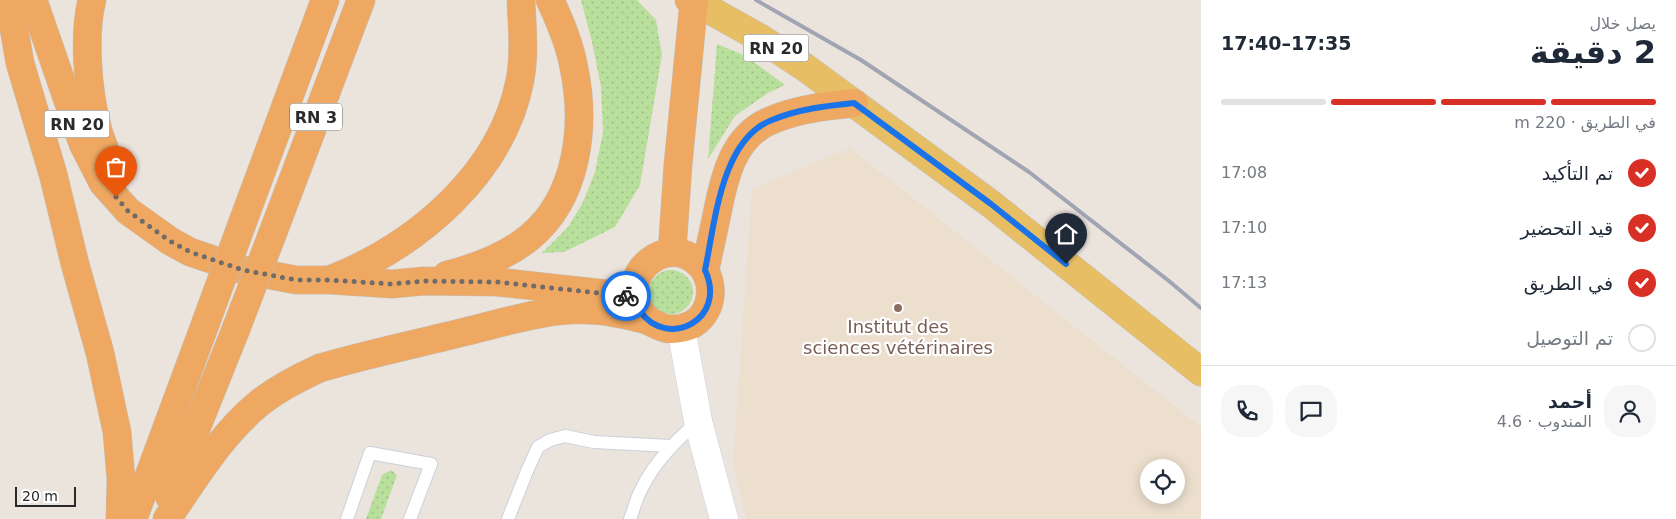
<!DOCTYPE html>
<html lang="ar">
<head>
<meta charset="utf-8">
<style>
  :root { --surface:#fff; --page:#f6f6f7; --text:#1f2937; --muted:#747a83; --line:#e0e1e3; --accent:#d93025 }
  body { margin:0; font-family:"DejaVu Sans",Vazirmatn,sans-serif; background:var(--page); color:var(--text); direction:rtl; height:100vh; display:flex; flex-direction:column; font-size:19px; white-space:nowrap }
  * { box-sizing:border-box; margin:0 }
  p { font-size:16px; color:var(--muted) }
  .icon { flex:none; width:28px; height:28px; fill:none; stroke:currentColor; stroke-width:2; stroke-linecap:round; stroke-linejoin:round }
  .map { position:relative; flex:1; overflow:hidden; direction:ltr }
  .details { display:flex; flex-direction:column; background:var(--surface); width:475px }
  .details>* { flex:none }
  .tools { position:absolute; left:1140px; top:459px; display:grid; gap:10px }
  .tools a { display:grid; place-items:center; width:45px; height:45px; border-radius:50%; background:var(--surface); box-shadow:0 2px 12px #0003; font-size:25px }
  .scale { position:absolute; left:15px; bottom:12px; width:61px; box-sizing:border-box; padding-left:5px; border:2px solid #2a2a2a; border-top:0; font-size:14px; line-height:18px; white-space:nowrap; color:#2a2a2a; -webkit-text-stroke:4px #fff; paint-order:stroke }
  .pin { position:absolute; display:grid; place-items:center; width:42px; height:42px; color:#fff; margin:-51px -21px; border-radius:50% 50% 50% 0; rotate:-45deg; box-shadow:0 0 5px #0007 }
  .pin .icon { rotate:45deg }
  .courier { position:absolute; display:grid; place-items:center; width:50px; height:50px; margin:-25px; border:4px solid #1a73e8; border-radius:50%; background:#fff; color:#222; box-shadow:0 1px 6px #0007 }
  .headline em { font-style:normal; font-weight:800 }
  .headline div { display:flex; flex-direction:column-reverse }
  .headline { display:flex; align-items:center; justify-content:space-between; height:85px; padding:0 20px }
  h1 { font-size:32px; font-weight:800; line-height:38px }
  .bar { display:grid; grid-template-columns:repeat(4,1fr); gap:8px 5px; align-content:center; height:60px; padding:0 20px }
  .bar i { height:6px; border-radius:4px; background:var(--line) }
  .bar .on { background:var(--accent) }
  .bar p { grid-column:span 4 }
  .line { display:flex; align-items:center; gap:12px; padding:0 20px; border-top:1px solid var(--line) }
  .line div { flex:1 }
  .round { display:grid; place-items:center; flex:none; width:52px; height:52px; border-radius:20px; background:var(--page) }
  ol { padding:0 20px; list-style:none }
  li { display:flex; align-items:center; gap:15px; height:55px }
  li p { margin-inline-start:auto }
  li .icon { padding:5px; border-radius:50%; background:var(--accent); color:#fff; stroke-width:4 }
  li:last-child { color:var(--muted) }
  li i { width:28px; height:28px; border:2px solid var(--line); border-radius:50% }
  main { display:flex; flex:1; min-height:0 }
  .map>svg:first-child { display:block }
  .education { fill:#ecdfcd; fill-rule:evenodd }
  .grass { fill:url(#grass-dots) }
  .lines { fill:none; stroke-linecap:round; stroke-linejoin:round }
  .service-casing { stroke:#cbd0db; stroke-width:14 }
  .tertiary-casing { stroke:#cbd0db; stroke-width:29 }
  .primary-casing { stroke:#c3c3c3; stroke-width:29 }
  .trunk-casing { stroke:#c3c3c3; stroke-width:29 }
  .service { stroke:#fff; stroke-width:12 }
  .tertiary { stroke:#fff; stroke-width:28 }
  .primary { stroke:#e8be65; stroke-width:28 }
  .trunk { stroke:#eea862; stroke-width:28 }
  .rail { stroke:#a0a4b3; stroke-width:4 }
  .trunk-bridge-casing { stroke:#c3c3c3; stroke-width:29; stroke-linecap:butt }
  .trunk-bridge { stroke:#eea862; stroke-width:28 }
  .done { stroke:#6e6b69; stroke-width:5; stroke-dasharray:0 9 }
  .route { stroke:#1a73e8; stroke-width:6 }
  .education-dot { fill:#8d6e63; stroke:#fff; stroke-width:2 }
  .labels { text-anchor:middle; stroke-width:4.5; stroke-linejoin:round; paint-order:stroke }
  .shield { fill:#fff; stroke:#6a6a6a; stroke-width:1 }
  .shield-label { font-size:16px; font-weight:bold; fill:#2a2a2a }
  .education-label { font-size:18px; fill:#785e54; stroke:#fff }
</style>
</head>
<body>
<main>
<section class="details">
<div class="headline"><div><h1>2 دقيقة</h1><p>يصل خلال</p></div><em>17:35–17:40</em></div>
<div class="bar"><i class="on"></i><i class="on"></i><i class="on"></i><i></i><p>في الطريق · 220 m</p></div>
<ol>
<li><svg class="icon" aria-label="check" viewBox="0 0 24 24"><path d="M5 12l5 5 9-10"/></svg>تم التأكيد<p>17:08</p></li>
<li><svg class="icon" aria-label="check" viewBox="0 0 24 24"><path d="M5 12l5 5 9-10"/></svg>قيد التحضير<p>17:10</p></li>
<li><svg class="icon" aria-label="check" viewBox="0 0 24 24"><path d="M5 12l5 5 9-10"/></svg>في الطريق<p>17:13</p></li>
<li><i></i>تم التوصيل</li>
</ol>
<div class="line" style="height:90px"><a class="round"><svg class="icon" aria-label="person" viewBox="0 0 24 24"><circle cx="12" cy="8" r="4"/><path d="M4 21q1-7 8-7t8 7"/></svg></a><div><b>أحمد</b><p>المندوب · 4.6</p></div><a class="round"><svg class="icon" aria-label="chat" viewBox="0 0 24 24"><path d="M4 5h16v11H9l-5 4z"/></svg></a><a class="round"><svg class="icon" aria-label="phone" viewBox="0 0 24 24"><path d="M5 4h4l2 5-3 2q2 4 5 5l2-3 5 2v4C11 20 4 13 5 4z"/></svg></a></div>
</section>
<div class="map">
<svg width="1201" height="519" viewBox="0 0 1201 519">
  <defs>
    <pattern id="grass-dots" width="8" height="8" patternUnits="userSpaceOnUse" patternTransform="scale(1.25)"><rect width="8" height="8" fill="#b9df9d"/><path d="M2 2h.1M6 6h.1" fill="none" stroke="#9fc087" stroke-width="1.8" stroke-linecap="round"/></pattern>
  </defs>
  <rect width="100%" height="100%" fill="#ebe4dd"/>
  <path class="education" d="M850,148L1201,427V519H747L733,464L752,189ZM1149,468H1176V495H1149Z"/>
  <g class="grass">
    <polygon points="581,0 637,0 656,20 662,55 640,185 615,227 564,252 542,253 569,226 583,202 595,172 603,132 601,87 592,42"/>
    <polygon points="717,44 746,56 785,85 768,93 735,116 708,159"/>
    <circle cx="671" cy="292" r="22"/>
    <polygon points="391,470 397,475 381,519 366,519 382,475"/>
  </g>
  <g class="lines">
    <defs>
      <g id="service">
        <polyline points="347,519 370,453 431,464 410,519"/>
        <polyline points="508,519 527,471 538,447 550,440 565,436 594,442 671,446"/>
        <path d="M630,519C634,509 636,499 641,490C654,462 676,441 698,421"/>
      </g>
      <polyline id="tertiary" points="681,328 698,421 724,519"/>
      <polyline id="primary" points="694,1 760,38 803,66 991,204 1201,372"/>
      <g id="trunk">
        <polyline points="7,0 13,23 20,63 53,174 75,264 100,353 117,432 121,479 120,519"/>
        <polyline points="33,0 83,144 103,183 128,211 170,241 190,252 243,270 296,280 329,280 392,284 424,281 497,282 616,295"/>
        <path d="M92,0C83,34 88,93 97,126C99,136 104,146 107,156"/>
        <polyline points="242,224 325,0"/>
        <polyline points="272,235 361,0"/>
        <polyline points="672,252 678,165 694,1 689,0"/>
        <path d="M705,270C709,251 713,233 717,214C724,178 733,135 772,120C798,109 826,106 854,103"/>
        <path d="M447,275C475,268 507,256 530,237C578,197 586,126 574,68C570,45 560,21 550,0"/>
        <path d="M332,279C417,245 502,174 520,80C525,54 522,26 521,0"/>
        <polyline points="169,496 236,329"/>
        <polyline points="133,519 206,322"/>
        <path d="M167,519C194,480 220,436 257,405C276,389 298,378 320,368C367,354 416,344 464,332C502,323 547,308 587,310C607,310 627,315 646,320C655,323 661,329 671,329C678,329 687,327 693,324C715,310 716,278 697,262C667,234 619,273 639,309C641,314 646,317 649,321"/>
      </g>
    </defs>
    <use href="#service" class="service-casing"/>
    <use href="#tertiary" class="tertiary-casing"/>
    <use href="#primary" class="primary-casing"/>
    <use href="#trunk" class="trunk-casing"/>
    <use href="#service" class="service"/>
    <use href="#tertiary" class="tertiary"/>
    <use href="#primary" class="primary"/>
    <use href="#trunk" class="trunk"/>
    <polyline class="rail" points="756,0 861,60 1029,172 1169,281 1201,308"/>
    <defs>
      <g id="trunk-bridge">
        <polyline points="206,322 242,224"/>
        <polyline points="236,329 272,235"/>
      </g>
    </defs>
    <use href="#trunk-bridge" class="trunk-bridge-casing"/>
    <use href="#trunk-bridge" class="trunk-bridge"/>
  </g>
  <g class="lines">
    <polyline class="done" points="116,197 128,211 170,241 190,252 243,270 296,280 329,280 392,284 424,281 497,282 626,296"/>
    <path class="route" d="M626,296H635C636,301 637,307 640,311C667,350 728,320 705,270C715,223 721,139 772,120C798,109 826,106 854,103L991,204L1066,264"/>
  </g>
  <circle class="education-dot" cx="898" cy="308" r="5"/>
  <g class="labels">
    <g class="shield">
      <rect x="743.5" y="34.5" width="65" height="27" rx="4"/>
      <rect x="290" y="103.5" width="52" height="27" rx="4"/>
      <rect x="44.5" y="110.5" width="65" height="27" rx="4"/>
    </g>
    <g class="shield-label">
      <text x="776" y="54">RN 20</text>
      <text x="316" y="123">RN 3</text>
      <text x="77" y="130">RN 20</text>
    </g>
    <g class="education-label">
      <text x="898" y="333">Institut des<tspan x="898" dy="21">sciences vétérinaires</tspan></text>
    </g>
  </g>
</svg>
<div class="tools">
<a><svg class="icon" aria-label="locate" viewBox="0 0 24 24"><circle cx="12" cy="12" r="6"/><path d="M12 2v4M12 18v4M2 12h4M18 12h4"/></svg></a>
</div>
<div class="scale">20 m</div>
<div class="pin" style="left:116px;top:197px;background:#ea580c"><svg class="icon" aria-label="bag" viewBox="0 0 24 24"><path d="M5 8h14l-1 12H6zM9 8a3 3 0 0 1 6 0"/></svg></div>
<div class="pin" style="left:1066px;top:264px;background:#1f2937"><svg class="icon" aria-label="home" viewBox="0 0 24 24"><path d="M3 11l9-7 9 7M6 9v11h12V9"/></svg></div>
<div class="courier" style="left:626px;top:296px"><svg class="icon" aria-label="bike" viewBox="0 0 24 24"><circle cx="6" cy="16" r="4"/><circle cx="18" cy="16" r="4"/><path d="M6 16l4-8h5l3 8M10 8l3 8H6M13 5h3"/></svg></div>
</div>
</main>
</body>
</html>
